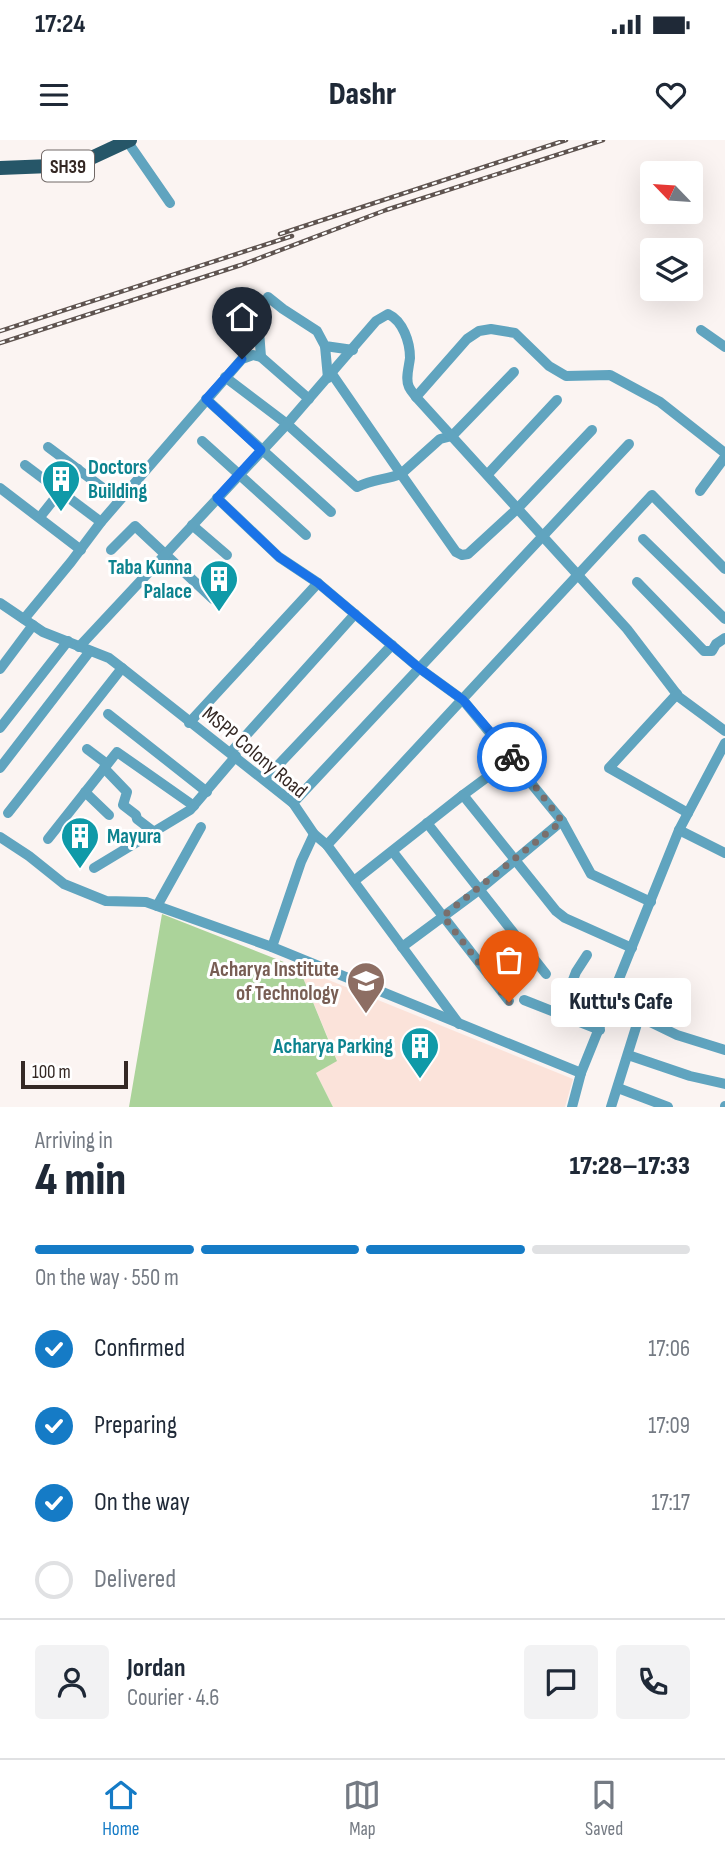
<!DOCTYPE html>
<html lang="en">
<head>
<meta charset="utf-8">
<style>
  :root { --surface:#fff; --page:#f2f2f3; --text:#1f2937; --muted:#747a83; --line:#e0e1e3; --accent:#157bc6 }
  body { margin:0; font-family:"Sofia Sans Condensed",sans-serif; background:var(--page); color:var(--text); height:100vh; display:flex; flex-direction:column; font-size:26px; white-space:nowrap }
  * { box-sizing:border-box; margin:0 }
  p { font-size:23px; color:var(--muted) }
  .icon { flex:none; width:38px; height:38px; fill:none; stroke:currentColor; stroke-width:2; stroke-linecap:round; stroke-linejoin:round }
  .map { position:relative; height:967px; overflow:hidden }
  .details { display:flex; flex-direction:column; background:var(--surface); flex:1 }
  .details>* { flex:none }
  .needle { width:46px; rotate:295deg }
  .controls { position:absolute; left:640px; top:21px; display:grid; gap:14px }
  .controls a { display:grid; place-items:center; width:63px; height:63px; border-radius:7px; background:var(--surface); box-shadow:0 7px 28px #0002; font-size:35px }
  .scale { position:absolute; left:21px; bottom:18px; width:107px; box-sizing:border-box; padding-left:7px; border:4px solid #342824; border-top:0; font-size:19px; line-height:24px; white-space:nowrap; color:#342824; -webkit-text-stroke:5px #fff; paint-order:stroke }
  .pin { position:absolute; display:grid; place-items:center; width:60px; height:60px; color:#fff; margin:-72px -30px; border-radius:50% 50% 50% 0; rotate:-45deg; box-shadow:0 0 7px #0007 }
  .pin .icon { rotate:45deg }
  .courier { position:absolute; display:grid; place-items:center; width:70px; height:70px; margin:-35px; border:5px solid #1a73e8; border-radius:50%; background:#fff; color:#222; box-shadow:0 2px 9px #0007 }
  .bubble { position:absolute; height:49px; border-radius:7px; background:var(--surface); box-shadow:0 7px 28px #0002; font-size:23px; font-weight:800; line-height:49px; text-align:center }
  .head em { font-style:normal; font-weight:800 }
  .head div { display:flex; flex-direction:column-reverse }
  .head { display:flex; align-items:center; justify-content:space-between; height:119px; padding:0 35px }
  h1 { font-size:46px; font-weight:800; line-height:52px }
  .bar { display:grid; grid-template-columns:repeat(4,1fr); gap:10px 7px; align-content:center; height:84px; padding:0 35px }
  .bar i { height:9px; border-radius:5px; background:var(--line) }
  .bar .current { background:var(--accent) }
  .bar p { grid-column:span 4 }
  .line { display:flex; align-items:center; gap:18px; padding:0 35px; border-top:2px solid var(--line) }
  .line div { flex:1 }
  .round { display:grid; place-items:center; flex:none; width:74px; height:74px; border-radius:7px; background:var(--page) }
  ol { padding:0 35px; list-style:none }
  li { display:flex; align-items:center; gap:21px; height:77px }
  li p { margin-inline-start:auto }
  li .icon { padding:7px; border-radius:50%; background:var(--accent); color:#fff; stroke-width:4 }
  li:last-child { color:var(--muted) }
  li i { width:38px; height:38px; border:4px solid var(--line); border-radius:50% }
  .status { display:flex; justify-content:space-between; align-items:center; height:49px; padding:0 35px; background:var(--surface); direction:ltr }
  .status svg { height:19px; fill:currentColor }
  header { display:flex; justify-content:space-between; align-items:center; height:91px; padding:0 35px; background:var(--surface); font-size:32px; font-weight:800 }
  .dock { display:flex; justify-content:space-around; align-items:center; height:98px; border-top:2px solid var(--line); background:var(--surface); font-size:19px; color:var(--muted) }
  .dock a { display:grid; justify-items:center; gap:4px }
  .dock .current { color:var(--accent) }
  .map>svg:first-child { display:block }
  .built { fill:#fbe3da }
  .green { fill:#abd39a }
  .lines { fill:none; stroke-linecap:round; stroke-linejoin:round }
  .minor { stroke:#60a4bf; stroke-width:10 }
  .major { stroke:#265668; stroke-width:14 }
  .rail-casing { stroke:#5f5450; stroke-width:4.5 }
  .rail { stroke:#fff; stroke-width:2; stroke-dasharray:5; stroke-linecap:butt }
  .done { stroke:#7a6f6c; stroke-width:7; stroke-dasharray:0 12.6 }
  .route { stroke:#1a73e8; stroke-width:9 }
  .labels { text-anchor:middle; stroke-width:6; stroke-linejoin:round; paint-order:stroke }
  .shield { fill:#fff; stroke:#716866; stroke-width:2 }
  .shield-label { font-size:19px; font-weight:bold; fill:#342824 }
  .culture-label { font-size:21px; font-weight:bold; fill:#0d838f; stroke:#fff; text-anchor:start }
  .street-label { font-size:21px; fill:#342824; stroke:#fff }
  .education-label { font-size:21px; font-weight:bold; fill:#785e54; stroke:#fff; text-anchor:end }
</style>
</head>
<body>
<div class="status"><b>17:24</b><svg viewBox="0 0 49 12"><path d="M0 12V9h3v3zM5 12V6h3v6zM10 12V3h3v9zM15 12V0h3v12zM26 1h20v11H26zM47 4h2v5h-2z"/></svg></div>
<header><svg class="icon" aria-label="menu" viewBox="0 0 24 24"><path d="M4 6h16M4 12h16M4 18h16"/></svg>Dashr<svg class="icon" aria-label="heart" viewBox="0 0 24 24"><path d="M12 20l-8-8c-3-5 5-10 8-4 3-6 11-1 8 4z"/></svg></header>
<div class="map">
<svg width="725" height="967" viewBox="0 0 725 967">
  <rect width="100%" height="100%" fill="#fbf4f2"/>
  <polygon class="built" points="299,828 573,939 565,967 333,967 316,933 337,920"/>
  <polygon class="green" points="162,774 299,828 337,921 316,933 333,967 129,967"/>
  <g class="lines">
    <g class="minor">
      <polyline points="127,1 170,63"/>
      <polyline points="701,190 725,207"/>
      <polyline points="325,206 328,238"/>
      <polyline points="261,217 258,178 268,157 283,169 317,191 325,206 353,210"/>
      <polyline points="332,234 401,334 440,299 452,296 514,232"/>
      <path d="M225,237L287,284L357,347C373,339 385,340 401,334L456,412L462,415L468,414L518,368L592,290"/>
      <polyline points="206,259 331,372"/>
      <polyline points="202,301 306,395"/>
      <polyline points="48,307 119,360"/>
      <polyline points="725,313 660,262 610,235 566,236 549,226 515,193 491,189 479,191 467,199 416,257 627,489 679,557 725,591"/>
      <polyline points="25,325 101,382"/>
      <polyline points="488,334 557,260"/>
      <polyline points="0,348 81,410"/>
      <polyline points="700,351 725,317"/>
      <polyline points="217,358 279,417 318,443 419,528 463,560 562,681 591,734 651,762"/>
      <polyline points="40,377 78,329"/>
      <polyline points="192,385 227,415"/>
      <polyline points="643,399 725,479"/>
      <polyline points="111,410 135,386 213,459"/>
      <polyline points="637,442 704,511 712,511 716,504 725,498"/>
      <polyline points="0,463 43,492 109,518 122,528 293,663 314,694 327,705 459,884"/>
      <polyline points="24,479 71,422 101,382 242,219 253,215 261,217 309,259"/>
      <path d="M79,507L287,284L376,181L388,174C403,181 410,202 410,218C409,227 405,239 409,247C411,251 414,254 416,257"/>
      <polyline points="0,529 33,485"/>
      <polyline points="677,554 609,628 688,673"/>
      <polyline points="108,574 207,652"/>
      <polyline points="189,583 318,443"/>
      <polyline points="0,588 68,501"/>
      <polyline points="87,609 107,624"/>
      <polyline points="231,612 355,474"/>
      <polyline points="0,628 90,511"/>
      <polyline points="104,628 127,652 123,665 136,675 137,679 154,692"/>
      <polyline points="265,639 392,505"/>
      <polyline points="85,652 109,675"/>
      <polyline points="463,655 556,771 565,778 632,808"/>
      <polyline points="293,663 629,304"/>
      <polyline points="8,673 122,528"/>
      <polyline points="427,683 546,834"/>
      <polyline points="679,690 725,713"/>
      <polyline points="0,697 29,716 64,744 106,761 146,762 272,807 581,933"/>
      <polyline points="48,699 117,612 194,666"/>
      <polyline points="327,705 652,355 725,429"/>
      <polyline points="393,712 509,861"/>
      <polyline points="94,728 190,670 236,616"/>
      <polyline points="354,741 463,655 513,618"/>
      <polyline points="157,766 201,687"/>
      <polyline points="272,807 301,722 314,694"/>
      <polyline points="402,807 479,750 562,681"/>
      <polyline points="524,860 600,890"/>
      <polyline points="560,874 576,832 587,815"/>
      <polyline points="628,915 690,936 725,944"/>
      <polyline points="618,948 668,967"/>
      <polyline points="572,967 581,933 679,690 725,603"/>
      <polyline points="611,967 637,884 644,879 677,895 725,910"/>
      <polyline points="725,967 725,966"/>
    </g>
    <polyline class="major" points="0,28 76,25 130,0"/>
    <defs>
      <g id="rail">
        <polyline points="280,94 566,0"/>
        <polyline points="0,191 292,96"/>
        <polyline points="0,203 241,125 386,70 603,0"/>
      </g>
    </defs>
    <use href="#rail" class="rail-casing"/>
    <use href="#rail" class="rail"/>
  </g>
  <g class="lines">
    <polyline class="done" points="509,862 443,776 562,681 512,617"/>
    <polyline class="route" points="242,219 206,259 261,310 217,358 279,417 318,443 419,528 463,560 512,617"/>
  </g>
  <defs>
    <symbol id="building-pin" viewBox="-11 -11 22 30"><path d="M0 17L-7.5 6A9.5 9.5 0 1 1 7.5 6Z" fill="#0f9aa8" stroke="#fff"/><path d="M-4-6H4V6H1V3H-1V6H-4ZM-2.5-4.3h1.7v1.8h-1.7ZM.8-4.3h1.7v1.8H.8ZM-2.5-1h1.7V.8h-1.7ZM.8-1h1.7V.8H.8Z" fill="#fff"/></symbol>
    <symbol id="university-pin" viewBox="-11 -11 22 30"><path d="M0 17L-7.5 6A9.5 9.5 0 1 1 7.5 6Z" fill="#8d6e63" stroke="#fff"/><path d="M0-5L7-2L0 1L-7-2ZM-4 1L0 2.5L4 1V4Q0 6-4 4Z" fill="#fff"/></symbol>
  </defs>
  <g fill-rule="evenodd">
    <use href="#building-pin" x="39" y="317" width="44" height="60"/>
    <use href="#building-pin" x="197" y="417" width="44" height="60"/>
    <use href="#building-pin" x="58" y="674" width="44" height="60"/>
    <use href="#university-pin" x="344" y="819" width="44" height="60"/>
    <use href="#building-pin" x="398" y="884" width="44" height="60"/>
  </g>
  <g class="labels">
    <rect class="shield" x="42" y="10.5" width="52" height="31" rx="5"/>
    <g class="shield-label">
      <text x="68" y="33">SH39</text>
    </g>
    <g class="culture-label">
      <text x="88" y="334">Doctors<tspan x="88" dy="24">Building</tspan></text>
      <text x="192" y="434" text-anchor="end">Taba Kunna<tspan x="192" dy="24">Palace</tspan></text>
      <text x="107" y="703">Mayura</text>
      <text x="393" y="913" text-anchor="end">Acharya Parking</text>
    </g>
    <g class="street-label">
      <text transform="translate(255 612) rotate(40)" y="7">MSPP Colony Road</text>
    </g>
    <g class="education-label">
      <text x="339" y="836">Acharya Institute<tspan x="339" dy="24">of Technology</tspan></text>
    </g>
  </g>
</svg>
<div class="controls">
<a><svg class="needle" viewBox="-14 -14 28 28"><path d="M0-13l5 13h-10z" fill="#e53935"/><path d="M0 13l5-13h-10z" fill="#747a83"/></svg></a>
<a><svg class="icon" aria-label="layers" viewBox="0 0 24 24"><path d="M12 4l9 5-9 5-9-5zM3 14l9 5 9-5"/></svg></a>
</div>
<div class="scale">100 m</div>
<div class="pin" style="left:509px;top:862px;background:#ea580c"><svg class="icon" aria-label="bag" viewBox="0 0 24 24"><path d="M5 8h14l-1 12H6zM9 8a3 3 0 0 1 6 0"/></svg></div>
<div class="pin" style="left:242px;top:219px;background:#1f2937"><svg class="icon" aria-label="home" viewBox="0 0 24 24"><path d="M3 11l9-7 9 7M6 9v11h12V9"/></svg></div>
<div class="courier" style="left:512px;top:617px"><svg class="icon" aria-label="bike" viewBox="0 0 24 24"><circle cx="6" cy="16" r="4"/><circle cx="18" cy="16" r="4"/><path d="M6 16l4-8h5l3 8M10 8l3 8H6M13 5h3"/></svg></div>
<div class="bubble" style="left:551px;top:838px;width:140px">Kuttu's Cafe</div>
</div>
<section class="details">
<div class="head"><div><h1>4 min</h1><p>Arriving in</p></div><em>17:28–17:33</em></div>
<div class="bar"><i class="current"></i><i class="current"></i><i class="current"></i><i></i><p>On the way · 550 m</p></div>
<ol>
<li><svg class="icon" aria-label="check" viewBox="0 0 24 24"><path d="M5 12l5 5 9-10"/></svg>Confirmed<p>17:06</p></li>
<li><svg class="icon" aria-label="check" viewBox="0 0 24 24"><path d="M5 12l5 5 9-10"/></svg>Preparing<p>17:09</p></li>
<li><svg class="icon" aria-label="check" viewBox="0 0 24 24"><path d="M5 12l5 5 9-10"/></svg>On the way<p>17:17</p></li>
<li><i></i>Delivered</li>
</ol>
<div class="line" style="height:126px"><a class="round"><svg class="icon" aria-label="person" viewBox="0 0 24 24"><circle cx="12" cy="8" r="4"/><path d="M4 21q1-7 8-7t8 7"/></svg></a><div><b>Jordan</b><p>Courier · 4.6</p></div><a class="round"><svg class="icon" aria-label="chat" viewBox="0 0 24 24"><path d="M4 5h16v11H9l-5 4z"/></svg></a><a class="round"><svg class="icon" aria-label="phone" viewBox="0 0 24 24"><path d="M5 4h4l2 5-3 2q2 4 5 5l2-3 5 2v4C11 20 4 13 5 4z"/></svg></a></div>
</section>
<nav class="dock">
<a class="current"><svg class="icon" aria-label="home" viewBox="0 0 24 24"><path d="M3 11l9-7 9 7M6 9v11h12V9"/></svg>Home</a>
<a><svg class="icon" aria-label="map" viewBox="0 0 24 24"><path d="M3 6l6-2 6 2 6-2v14l-6 2-6-2-6 2zM9 4v14M15 6v14"/></svg>Map</a>
<a><svg class="icon" aria-label="saved" viewBox="0 0 24 24"><path d="M7 4h10v16l-5-4-5 4z"/></svg>Saved</a>
</nav>
</body>
</html>
